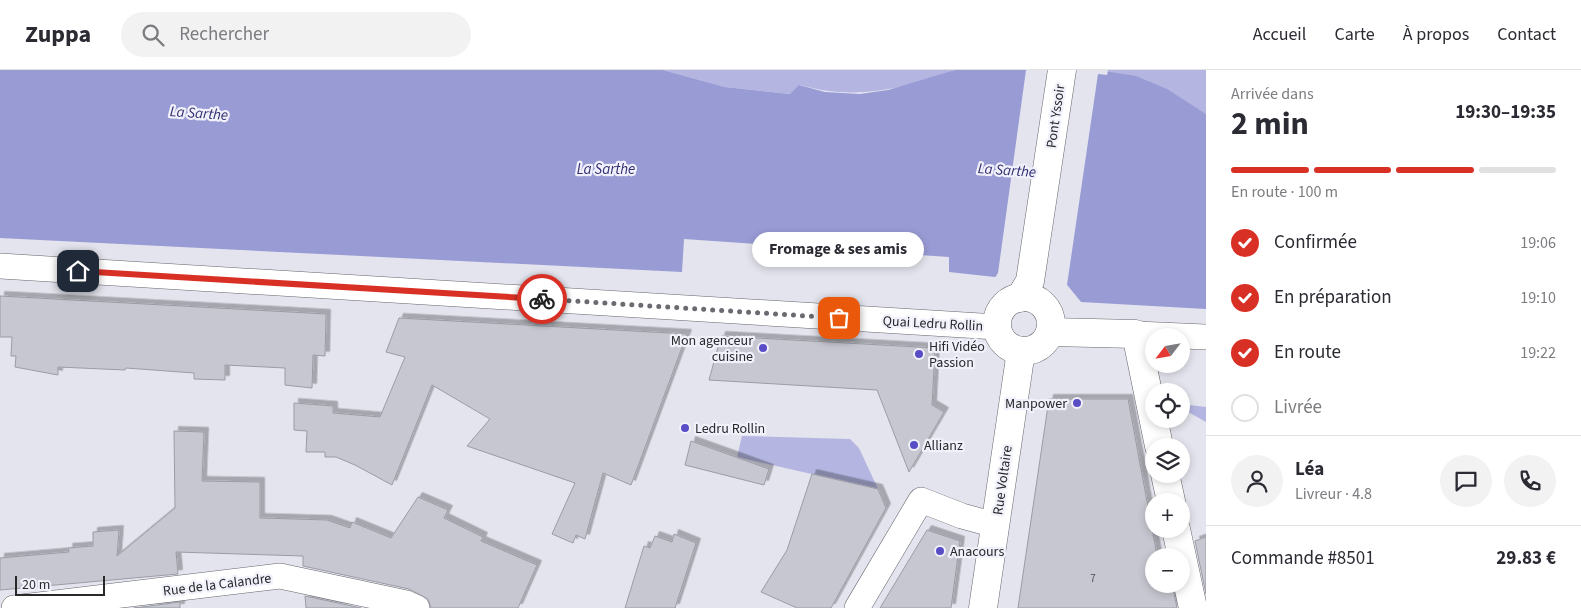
<!DOCTYPE html>
<html lang="fr">
<head>
<meta charset="utf-8">
<style>
  :root { --surface:#fff; --page:#f2f2f3; --text:#2b2b33; --muted:#7c7c81; --line:#e1e1e2; --accent:#d93025 }
  body { margin:0; font-family:"Source Sans 3",sans-serif; background:var(--page); color:var(--text); height:100vh; display:flex; flex-direction:column; font-size:19px; white-space:nowrap }
  * { box-sizing:border-box; margin:0 }
  p { font-size:16px; color:var(--muted) }
  .icon { flex:none; width:28px; height:28px; fill:none; stroke:currentColor; stroke-width:2; stroke-linecap:round; stroke-linejoin:round }
  .map { position:relative; flex:1; overflow:hidden }
  .panel { display:flex; flex-direction:column; background:var(--surface); width:375px }
  .panel>* { flex:none }
  .needle { width:32px; rotate:239deg }
  .buttons { position:absolute; left:1145px; top:258px; display:grid; gap:10px }
  .buttons a { display:grid; place-items:center; width:45px; height:45px; border-radius:50%; background:var(--surface); box-shadow:0 2px 8px #0003; font-size:25px }
  .scale { position:absolute; left:15px; bottom:12px; width:90px; box-sizing:border-box; padding-left:5px; border:2px solid #29292c; border-top:0; font-size:14px; line-height:18px; white-space:nowrap; color:#29292c; -webkit-text-stroke:4px #f0f1fa; paint-order:stroke }
  .pin { position:absolute; display:grid; place-items:center; width:42px; height:42px; color:#fff; margin:-21px; border-radius:10px; box-shadow:0 2px 8px #0006 }
  .courier { position:absolute; display:grid; place-items:center; width:50px; height:50px; margin:-25px; border:4px solid #d93025; border-radius:50%; background:#fff; color:#222; box-shadow:0 1px 6px #0007 }
  .bubble { position:absolute; height:35px; border-radius:18px; background:var(--surface); box-shadow:0 2px 8px #0003; font-size:16px; font-weight:700; line-height:35px; text-align:center }
  .overview em { font-style:normal; font-weight:700 }
  .overview div { display:flex; flex-direction:column-reverse }
  .overview { display:flex; align-items:center; justify-content:space-between; height:85px; padding:0 25px }
  h1 { font-size:32px; font-weight:700; line-height:38px }
  .bar { display:grid; grid-template-columns:repeat(4,1fr); gap:8px 5px; align-content:center; height:60px; padding:0 25px }
  .bar i { height:6px; border-radius:4px; background:var(--line) }
  .bar .current { background:var(--accent) }
  .bar p { grid-column:span 4 }
  .line { display:flex; align-items:center; gap:12px; padding:0 25px; border-top:1px solid var(--line) }
  .line div { flex:1 }
  .round { display:grid; place-items:center; flex:none; width:52px; height:52px; border-radius:26px; background:var(--page) }
  ol { padding:0 25px; list-style:none }
  li { display:flex; align-items:center; gap:15px; height:55px }
  li p { margin-inline-start:auto }
  li .icon { padding:5px; border-radius:50%; background:var(--accent); color:#fff; stroke-width:4 }
  li:last-child { color:var(--muted) }
  li i { width:28px; height:28px; border:2px solid var(--line); border-radius:50% }
  header { display:flex; align-items:center; gap:30px; box-sizing:border-box; height:70px; padding:0 25px; background:var(--surface); border-bottom:1px solid var(--line) }
  header strong { font-size:24px }
  nav { display:flex; gap:28px; margin-inline-start:auto; font-size:18px }
  .search { width:350px; height:45px; background:var(--page); display:flex; align-items:center; gap:12px; box-sizing:border-box; padding:0 18px; border-radius:28px; color:var(--muted); font-size:19px }
  main { display:flex; flex:1; min-height:0 }
  .map>svg:first-child { display:block }
  .green { fill:#b4b6e1 }
  .water { fill:#999bd5 }
  .pier { fill:#e3e4ed }
  .building { fill:#c6c7d0; stroke:#9b9ca4; filter:url(#shadow) }
  .lines { fill:none; stroke-linecap:round; stroke-linejoin:round }
  .minor-casing { stroke:#66666e; stroke-width:26 }
  .primary-casing { stroke:#66666e; stroke-width:29 }
  .minor { stroke:#fff; stroke-width:25 }
  .primary { stroke:#fff; stroke-width:28 }
  .done { stroke:#6a6a70; stroke-width:5; stroke-dasharray:0 9 }
  .route { stroke:#d93025; stroke-width:6 }
  .poi-dot { fill:#594dc5; stroke:#f0f1fa; stroke-width:2 }
  .labels { text-anchor:middle; stroke-width:4.5; stroke-linejoin:round; paint-order:stroke }
  .number-label { font-size:11px; fill:#505055 }
  .street-label { font-size:14px; fill:#29292c; stroke:#f0f1fa }
  .poi-label { font-size:14px; fill:#29292c; stroke:#f0f1fa; text-anchor:start }
  .water-label { font-size:15px; font-style:italic; fill:#332d72; stroke:#f0f1fa }
</style>
</head>
<body>
<header>
<strong>Zuppa</strong>
<div class="search"><svg class="icon" aria-label="search" viewBox="0 0 24 24"><circle cx="10" cy="10" r="6"/><path d="M15 15l6 6"/></svg>Rechercher</div>
<nav><a>Accueil</a><a>Carte</a><a>À propos</a><a>Contact</a></nav>
</header>
<main>
<div class="map">
<svg width="1206" height="538" viewBox="0 0 1206 538">
  <defs>
    <filter id="shadow"><feDropShadow dx="4.5" dy="-4.5" stdDeviation="0" flood-color="#0004"/></filter>
  </defs>
  <rect width="100%" height="100%" fill="#e3e4ed"/>
  <g class="green">
    <path d="M663,0H955C901,19 857,31 800,15L791,24L725,17Z"/>
    <polygon points="1098,0 1206,0 1206,44 1189,35"/>
    <polygon points="1181,334 1206,337 1206,352 1181,338"/>
    <polygon points="742,366 850,369 859,378 878,419 737,387"/>
  </g>
  <polygon class="water" points="0,0 663,0 725,17 790,24 799,15 825,22 860,24 888,20 955,0 1098,0 1136,6 1167,19 1206,44 1206,239 1081,232 1067,215 949,202 949,187 684,169 682,202 0,168"/>
  <polygon class="pier" points="1026,0 1108,0 1107,5 1098,4 1067,215 1083,235 1080,234 1066,217 994,209 998,203"/>
  <g class="building">
    <polygon points="0,226 326,244 325,286 313,285 312,318 285,315 285,298 225,295 225,310 194,309 194,303 126,298 125,300 58,297 58,305 15,297 16,286 11,286 12,267 0,267"/>
    <polygon points="399,248 687,264 631,415 603,403 585,469 576,465 573,473 552,464 575,413 467,376 490,349 432,315 392,415 355,395 336,387 325,387 325,382 306,382 307,361 294,360 294,333 333,336 333,343 380,347 405,287 386,282"/>
    <polygon points="721,266 935,278 932,335 944,342 909,402 877,320 709,310"/>
    <polygon points="1049,329 1128,329 1157,485 1165,482 1166,486 1154,486 1154,514 1172,514 1177,538 1018,538"/>
    <polygon points="174,361 204,362 202,411 260,412 260,448 327,450 350,458 352,452 391,468 418,427 448,440 444,448 483,467 481,471 537,495 518,538 431,538 428,529 409,519 303,496 303,486 176,482 178,504 0,520 0,488 69,482 68,478 93,476 93,462 119,460 117,486 175,438"/>
    <polygon points="691,371 769,399 764,415 685,395"/>
    <polygon points="812,404 878,419 886,438 831,538 797,538 761,522 787,480"/>
    <polygon points="927,460 960,471 951,538 880,538"/>
    <polygon points="674,464 696,473 675,538 625,538 644,476 650,478 655,466 672,472"/>
    <polygon points="1206,467 1206,524 1195,471"/>
    <polygon points="305,526 361,538 306,538"/>
    <polygon points="180,532 180,538 134,538"/>
  </g>
  <g class="lines">
    <defs>
      <g id="minor">
        <polyline points="0,196 997,257"/>
        <polyline points="1136,264 1206,267"/>
        <polyline points="14,538 280,506 406,533 417,538"/>
        <polyline points="857,538 921,430 962,446 995,455"/>
      </g>
      <g id="primary">
        <circle cx="1024" cy="254" r="27"/>
        <polyline points="1020,228 1030,211 1062,0"/>
        <polyline points="1050,262 1136,264 1159,376"/>
        <polyline points="1165,404 1171,431"/>
        <polyline points="1176,459 1193,538"/>
        <polyline points="983,538 1021,281"/>
      </g>
    </defs>
    <use href="#minor" class="minor-casing"/>
    <use href="#primary" class="primary-casing"/>
    <use href="#minor" class="minor"/>
    <use href="#primary" class="primary"/>
  </g>
  <g class="lines">
    <polyline class="done" points="542,229 839,248"/>
    <polyline class="route" points="78,201 542,229"/>
  </g>
  <g class="poi-dot">
    <circle cx="763" cy="278" r="5"/>
    <circle cx="919" cy="284" r="5"/>
    <circle cx="1077" cy="333" r="5"/>
    <circle cx="685" cy="358" r="5"/>
    <circle cx="914" cy="375" r="5"/>
    <circle cx="940" cy="481" r="5"/>
  </g>
  <g class="labels">
    <g class="number-label">
      <text x="1093" y="512">7</text>
    </g>
    <g class="street-label">
      <text transform="translate(1055 46) rotate(-82)" y="5">Pont Yssoir</text>
      <text transform="translate(933 253) rotate(3)" y="5">Quai Ledru Rollin</text>
      <text transform="translate(1002 410) rotate(-82)" y="5">Rue Voltaire</text>
      <text transform="translate(217 514) rotate(-7)" y="5">Rue de la Calandre</text>
    </g>
    <g class="poi-label">
      <text x="753" y="275" text-anchor="end">Mon agenceur<tspan x="753" dy="16">cuisine</tspan></text>
      <text x="929" y="281">Hifi Vidéo<tspan x="929" dy="16">Passion</tspan></text>
      <text x="1067" y="338" text-anchor="end">Manpower</text>
      <text x="695" y="363">Ledru Rollin</text>
      <text x="924" y="380">Allianz</text>
      <text x="950" y="486">Anacours</text>
    </g>
    <g class="water-label">
      <text transform="translate(199 43) rotate(4)" y="5">La Sarthe</text>
      <text x="606" y="104">La Sarthe</text>
      <text transform="translate(1007 100) rotate(4)" y="5">La Sarthe</text>
    </g>
  </g>
</svg>
<div class="buttons">
<a><svg class="needle" viewBox="-14 -14 28 28"><path d="M0-13l5 13h-10z" fill="#e53935"/><path d="M0 13l5-13h-10z" fill="#7c7c81"/></svg></a>
<a><svg class="icon" aria-label="locate" viewBox="0 0 24 24"><circle cx="12" cy="12" r="6"/><path d="M12 2v4M12 18v4M2 12h4M18 12h4"/></svg></a>
<a><svg class="icon" aria-label="layers" viewBox="0 0 24 24"><path d="M12 4l9 5-9 5-9-5zM3 14l9 5 9-5"/></svg></a>
<a>+</a>
<a>−</a>
</div>
<div class="scale">20 m</div>
<div class="pin" style="left:839px;top:248px;background:#ea580c"><svg class="icon" aria-label="bag" viewBox="0 0 24 24"><path d="M5 8h14l-1 12H6zM9 8a3 3 0 0 1 6 0"/></svg></div>
<div class="pin" style="left:78px;top:201px;background:#1f2937"><svg class="icon" aria-label="home" viewBox="0 0 24 24"><path d="M3 11l9-7 9 7M6 9v11h12V9"/></svg></div>
<div class="courier" style="left:542px;top:229px"><svg class="icon" aria-label="bike" viewBox="0 0 24 24"><circle cx="6" cy="16" r="4"/><circle cx="18" cy="16" r="4"/><path d="M6 16l4-8h5l3 8M10 8l3 8H6M13 5h3"/></svg></div>
<div class="bubble" style="left:752px;top:162px;width:172px">Fromage &amp; ses amis</div>
</div>
<section class="panel">
<div class="overview"><div><h1>2 min</h1><p>Arrivée dans</p></div><em>19:30–19:35</em></div>
<div class="bar"><i class="current"></i><i class="current"></i><i class="current"></i><i></i><p>En route · 100 m</p></div>
<ol>
<li><svg class="icon" aria-label="check" viewBox="0 0 24 24"><path d="M5 12l5 5 9-10"/></svg>Confirmée<p>19:06</p></li>
<li><svg class="icon" aria-label="check" viewBox="0 0 24 24"><path d="M5 12l5 5 9-10"/></svg>En préparation<p>19:10</p></li>
<li><svg class="icon" aria-label="check" viewBox="0 0 24 24"><path d="M5 12l5 5 9-10"/></svg>En route<p>19:22</p></li>
<li><i></i>Livrée</li>
</ol>
<div class="line" style="height:90px"><a class="round"><svg class="icon" aria-label="person" viewBox="0 0 24 24"><circle cx="12" cy="8" r="4"/><path d="M4 21q1-7 8-7t8 7"/></svg></a><div><b>Léa</b><p>Livreur · 4.8</p></div><a class="round"><svg class="icon" aria-label="chat" viewBox="0 0 24 24"><path d="M4 5h16v11H9l-5 4z"/></svg></a><a class="round"><svg class="icon" aria-label="phone" viewBox="0 0 24 24"><path d="M5 4h4l2 5-3 2q2 4 5 5l2-3 5 2v4C11 20 4 13 5 4z"/></svg></a></div>
<div class="line" style="height:65px"><div>Commande #8501</div><b>29.83 €</b></div>
</section>
</main>
</body>
</html>
